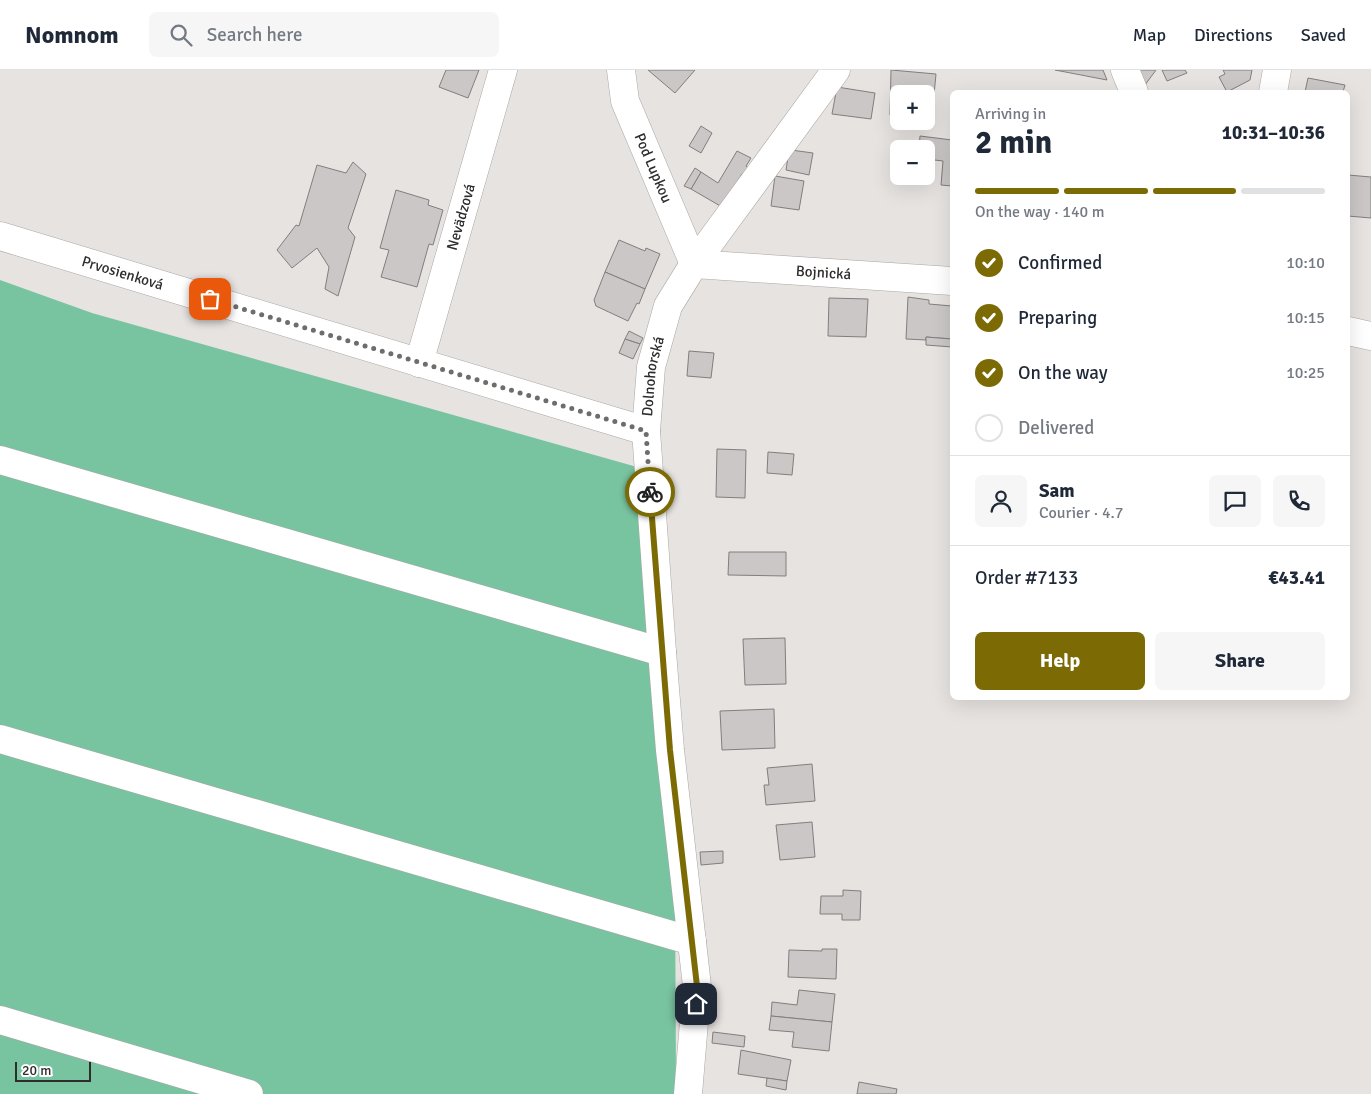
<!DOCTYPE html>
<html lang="en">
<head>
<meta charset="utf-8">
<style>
  :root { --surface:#fff; --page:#f6f6f7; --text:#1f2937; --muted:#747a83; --line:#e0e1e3; --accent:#7c6b05 }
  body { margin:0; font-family:Signika,sans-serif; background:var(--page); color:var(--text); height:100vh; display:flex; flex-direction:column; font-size:19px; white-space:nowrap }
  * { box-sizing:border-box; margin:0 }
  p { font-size:16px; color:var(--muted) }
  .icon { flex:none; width:28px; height:28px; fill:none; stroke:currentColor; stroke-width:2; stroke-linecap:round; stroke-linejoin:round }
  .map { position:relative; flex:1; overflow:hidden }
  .panel { position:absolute; left:950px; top:20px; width:400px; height:610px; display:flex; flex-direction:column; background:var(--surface); border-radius:8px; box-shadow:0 5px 20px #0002 }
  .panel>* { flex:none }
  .tools { position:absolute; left:890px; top:15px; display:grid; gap:10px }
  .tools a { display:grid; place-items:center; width:45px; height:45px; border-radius:8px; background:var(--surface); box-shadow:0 5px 20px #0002; font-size:25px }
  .scale { position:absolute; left:15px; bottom:12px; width:76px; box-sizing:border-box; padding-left:5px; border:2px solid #2e2d2c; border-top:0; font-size:14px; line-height:18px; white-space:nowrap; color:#2e2d2c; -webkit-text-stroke:4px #fff; paint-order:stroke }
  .pin { position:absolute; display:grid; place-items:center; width:42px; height:42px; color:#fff; margin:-21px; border-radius:10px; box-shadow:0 2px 8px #0006 }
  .courier { position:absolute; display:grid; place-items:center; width:50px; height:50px; margin:-25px; border:4px solid #7c6b05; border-radius:50%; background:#fff; color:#222; box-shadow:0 1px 6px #0007 }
  .headline em { font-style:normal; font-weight:700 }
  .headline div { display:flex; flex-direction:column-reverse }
  .headline { display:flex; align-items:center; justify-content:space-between; height:85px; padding:0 25px }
  h1 { font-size:32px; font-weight:700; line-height:38px }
  .bar { display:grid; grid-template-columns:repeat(4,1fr); gap:8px 5px; align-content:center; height:60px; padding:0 25px }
  .bar i { height:6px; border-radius:4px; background:var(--line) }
  .bar .on { background:var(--accent) }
  .bar p { grid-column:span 4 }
  .line { display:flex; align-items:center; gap:12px; padding:0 25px; border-top:1px solid var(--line) }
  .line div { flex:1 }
  .round { display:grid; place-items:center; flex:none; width:52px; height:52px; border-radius:8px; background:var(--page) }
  ol { padding:0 25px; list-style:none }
  li { display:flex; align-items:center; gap:15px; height:55px }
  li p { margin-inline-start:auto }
  li .icon { padding:5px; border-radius:50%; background:var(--accent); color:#fff; stroke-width:4 }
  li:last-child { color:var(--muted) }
  li i { width:28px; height:28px; border:2px solid var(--line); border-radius:50% }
  .primary-button { display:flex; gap:10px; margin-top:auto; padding:10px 25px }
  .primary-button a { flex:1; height:58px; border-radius:8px; background:var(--accent); color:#fff; font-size:20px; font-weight:700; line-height:58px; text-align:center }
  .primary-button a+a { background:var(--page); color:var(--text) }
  header { display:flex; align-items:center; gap:30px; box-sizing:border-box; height:70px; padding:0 25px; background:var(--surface); border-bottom:1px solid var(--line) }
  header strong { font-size:24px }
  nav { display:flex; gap:28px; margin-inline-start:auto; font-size:18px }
  .search { width:350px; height:45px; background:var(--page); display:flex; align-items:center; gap:12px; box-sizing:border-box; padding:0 18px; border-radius:8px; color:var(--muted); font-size:19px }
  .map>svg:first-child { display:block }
  .green { fill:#78c4a0 }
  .building { fill:#cbc7c6; stroke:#827e7d }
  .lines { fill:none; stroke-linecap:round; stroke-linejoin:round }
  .minor-casing { stroke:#aaa7a5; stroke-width:29 }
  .minor { stroke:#fff; stroke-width:28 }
  .done { stroke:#6f6d6b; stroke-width:5; stroke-dasharray:0 9 }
  .route { stroke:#7c6b05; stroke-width:6 }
  .labels { text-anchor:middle; stroke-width:5; stroke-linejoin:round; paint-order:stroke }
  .street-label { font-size:15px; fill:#2e2d2c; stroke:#fff }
</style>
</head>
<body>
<header>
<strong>Nomnom</strong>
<div class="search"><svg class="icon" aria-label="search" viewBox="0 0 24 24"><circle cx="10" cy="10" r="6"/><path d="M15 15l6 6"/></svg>Search here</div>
<nav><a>Map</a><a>Directions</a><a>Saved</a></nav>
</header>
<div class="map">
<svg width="1371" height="1024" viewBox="0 0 1371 1024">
  <rect width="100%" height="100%" fill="#e7e3e1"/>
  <polygon class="green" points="0,210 92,243 637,397 675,811 676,1016 675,1024 0,1024"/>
  <g class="building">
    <polygon points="446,0 479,0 468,28 439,17"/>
    <polygon points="648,0 695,0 675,23"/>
    <polygon points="891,0 936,4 934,25 927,25 926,33 926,24 899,24 899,46 890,45"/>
    <polygon points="1055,0 1103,0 1107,10"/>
    <polygon points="1141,0 1156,0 1145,15 1138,3"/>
    <polygon points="1162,0 1185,0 1187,3 1167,11"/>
    <polygon points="1223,0 1252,0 1250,10 1227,22 1219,7 1225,4"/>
    <polygon points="1308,8 1345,15 1343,22 1305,22"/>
    <polygon points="837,17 875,23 871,49 832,44"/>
    <polygon points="701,56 712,63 701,83 689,76"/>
    <polygon points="920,66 952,70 952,116 941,115 943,91 926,89 926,79 919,79"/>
    <polygon points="791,80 813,83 809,105 786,100 788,87"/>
    <polygon points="737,81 751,88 746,96 750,99 746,106 742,104 722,137 691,119 701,102 718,113"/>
    <polygon points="353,92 366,104 348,158 355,167 338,226 325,219 329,197 317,178 292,198 277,180 296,155 299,156 317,95 346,103"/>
    <polygon points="695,98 701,102 691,119 684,116"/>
    <polygon points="1348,105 1371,107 1371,148 1348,146"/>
    <polygon points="775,106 804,111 799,140 771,136"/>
    <polygon points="396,120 429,130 428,135 443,140 433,175 429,174 417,217 381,207 389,180 380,178"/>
    <polygon points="619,170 645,181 646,178 660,184 645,219 605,202"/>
    <polygon points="605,202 645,219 639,234 637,233 628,251 596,236 594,230"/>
    <polygon points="908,227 929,230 929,234 952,236 952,269 926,267 926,270 906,269"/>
    <polygon points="829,228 868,229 866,267 828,266"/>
    <polygon points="629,261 643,268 640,274 625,269"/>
    <polygon points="926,267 952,269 952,277 926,275"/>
    <polygon points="625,269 640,274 633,289 619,283"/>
    <polygon points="689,281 714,283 711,308 687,306"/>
    <polygon points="717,379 746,380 745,428 716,427"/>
    <polygon points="768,382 794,384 792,405 767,403"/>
    <polygon points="729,482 786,482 786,506 728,505"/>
    <polygon points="785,568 786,614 745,615 743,569"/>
    <polygon points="774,639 775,678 722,680 720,641"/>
    <polygon points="812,694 815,731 766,735 764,715 769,715 767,698"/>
    <polygon points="812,752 815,787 780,790 776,755"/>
    <polygon points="723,781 723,793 701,795 700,782"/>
    <polygon points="843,820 861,821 860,850 842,850 842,844 820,844 821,826 843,826"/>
    <polygon points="822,879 837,879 836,909 788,907 789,880 822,881"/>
    <polygon points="799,920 835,924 832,952 771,946 772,932 797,935"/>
    <polygon points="771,946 832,952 829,981 792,977 794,962 769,960"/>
    <polygon points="713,962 745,966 744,977 712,973"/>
    <polygon points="741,980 791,990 787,1011 738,1004"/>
    <polygon points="767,1008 787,1011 786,1020 766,1016"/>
    <polygon points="859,1012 897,1019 896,1024 857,1024"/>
  </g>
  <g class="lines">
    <defs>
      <g id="minor">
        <path id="s1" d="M621,0L625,31L694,194L952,211"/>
        <polyline points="1125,0 1134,22"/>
        <polyline points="1273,22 1277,0"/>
        <path id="s2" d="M0,166L646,361"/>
        <polyline points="1348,261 1371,266"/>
        <path id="s3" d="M419,293L503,0"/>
        <polyline points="0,390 662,582"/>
        <polyline points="0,669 692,871"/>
        <polyline points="0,950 249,1024"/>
        <path id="s4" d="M688,1024L697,916L670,680L662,582L646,361L651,297L668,236L694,194L836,0"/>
      </g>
    </defs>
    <use href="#minor" class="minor-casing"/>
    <use href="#minor" class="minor"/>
  </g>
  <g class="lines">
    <polyline class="done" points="210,229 646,361 650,422"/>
    <polyline class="route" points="650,422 670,680 697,916 696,934"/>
  </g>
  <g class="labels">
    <g class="street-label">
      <text dy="5" stroke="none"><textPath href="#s1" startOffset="104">Pod Lupkou</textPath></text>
      <text dy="5" stroke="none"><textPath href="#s3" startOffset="152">Nevädzová</textPath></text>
      <text dy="5" stroke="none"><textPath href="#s1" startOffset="338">Bojnická</textPath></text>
      <text dy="5" stroke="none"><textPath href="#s2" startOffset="128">Prvosienková</textPath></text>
      <text dy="5" stroke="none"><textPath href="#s4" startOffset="721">Dolnohorská</textPath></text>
    </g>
  </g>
</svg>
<div class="tools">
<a>+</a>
<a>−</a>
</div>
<div class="scale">20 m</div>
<div class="pin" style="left:210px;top:229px;background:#ea580c"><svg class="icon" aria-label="bag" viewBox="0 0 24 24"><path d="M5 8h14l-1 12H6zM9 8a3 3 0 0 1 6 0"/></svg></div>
<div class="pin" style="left:696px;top:934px;background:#1f2937"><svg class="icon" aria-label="home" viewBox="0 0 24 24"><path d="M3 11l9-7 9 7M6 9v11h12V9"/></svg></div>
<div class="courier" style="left:650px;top:422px"><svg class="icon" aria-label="bike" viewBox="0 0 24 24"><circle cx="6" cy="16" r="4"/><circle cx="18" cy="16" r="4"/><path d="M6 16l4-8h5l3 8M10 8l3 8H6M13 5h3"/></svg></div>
<section class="panel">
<div class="headline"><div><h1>2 min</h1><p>Arriving in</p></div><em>10:31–10:36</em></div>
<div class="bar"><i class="on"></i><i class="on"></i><i class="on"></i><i></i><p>On the way · 140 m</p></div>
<ol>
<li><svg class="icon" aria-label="check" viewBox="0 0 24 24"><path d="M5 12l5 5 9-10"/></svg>Confirmed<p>10:10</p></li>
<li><svg class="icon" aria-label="check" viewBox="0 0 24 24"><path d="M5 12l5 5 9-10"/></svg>Preparing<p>10:15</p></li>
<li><svg class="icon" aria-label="check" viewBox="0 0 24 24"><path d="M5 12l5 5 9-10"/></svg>On the way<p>10:25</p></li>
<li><i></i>Delivered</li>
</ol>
<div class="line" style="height:90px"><a class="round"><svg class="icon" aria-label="person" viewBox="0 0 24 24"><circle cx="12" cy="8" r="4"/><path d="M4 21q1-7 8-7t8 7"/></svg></a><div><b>Sam</b><p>Courier · 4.7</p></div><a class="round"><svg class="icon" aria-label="chat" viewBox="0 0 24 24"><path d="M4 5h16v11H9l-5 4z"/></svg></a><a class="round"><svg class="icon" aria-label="phone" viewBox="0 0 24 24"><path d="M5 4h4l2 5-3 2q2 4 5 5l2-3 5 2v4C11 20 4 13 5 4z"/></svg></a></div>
<div class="line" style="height:65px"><div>Order #7133</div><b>€43.41</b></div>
<div class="primary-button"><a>Help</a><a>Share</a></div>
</section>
</div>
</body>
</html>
